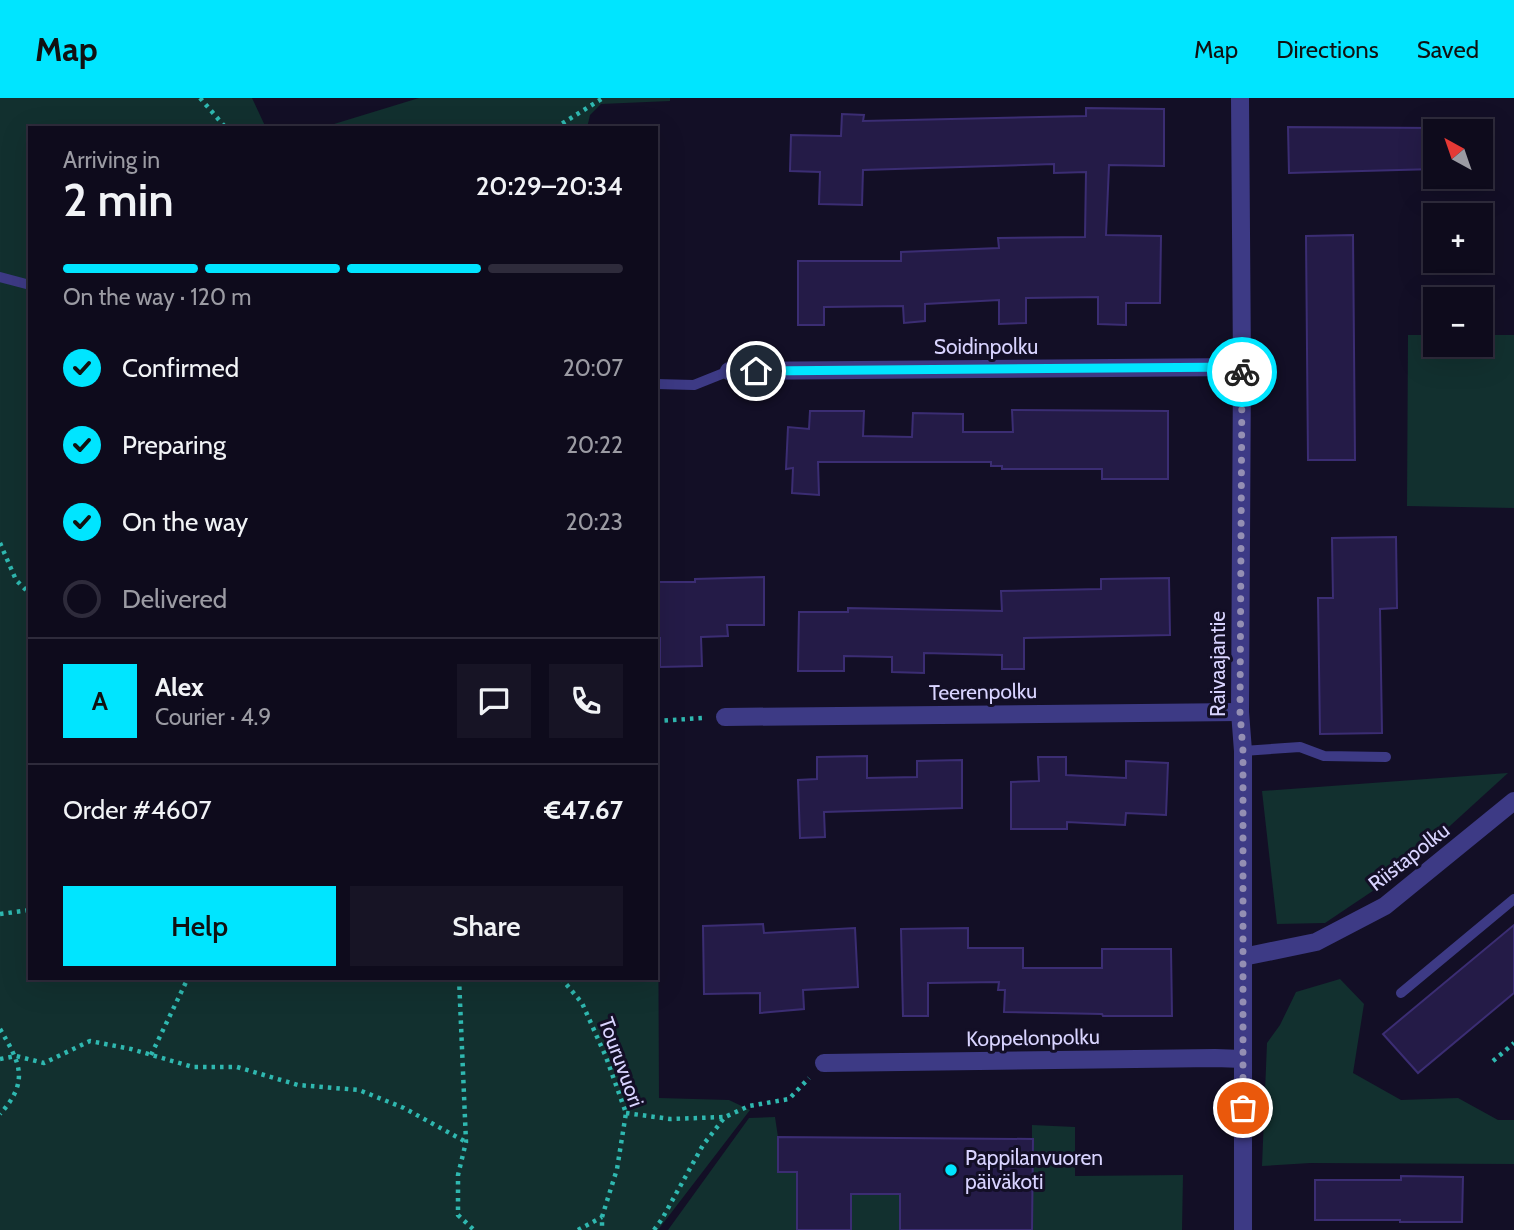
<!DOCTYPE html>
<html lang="en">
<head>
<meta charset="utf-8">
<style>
  :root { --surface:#0e0b1c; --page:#171425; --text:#f1f3f6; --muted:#9b9ba3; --line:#2e2b3b; --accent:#00e5ff }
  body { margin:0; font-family:Cabin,sans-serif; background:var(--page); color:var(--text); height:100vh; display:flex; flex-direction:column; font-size:26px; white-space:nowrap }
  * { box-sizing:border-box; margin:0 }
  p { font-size:23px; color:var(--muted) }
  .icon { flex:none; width:38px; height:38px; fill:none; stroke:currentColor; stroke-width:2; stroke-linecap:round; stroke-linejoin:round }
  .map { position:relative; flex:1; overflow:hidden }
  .details { position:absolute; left:28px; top:28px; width:630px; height:854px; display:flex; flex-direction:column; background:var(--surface); border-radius:0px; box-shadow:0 7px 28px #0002,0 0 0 2px var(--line) }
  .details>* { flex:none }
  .needle { width:46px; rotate:320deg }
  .buttons { position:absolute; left:1423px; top:21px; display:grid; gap:14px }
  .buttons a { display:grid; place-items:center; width:70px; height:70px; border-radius:0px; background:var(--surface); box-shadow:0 7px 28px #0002,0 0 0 2px var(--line); font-size:35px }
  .pin { position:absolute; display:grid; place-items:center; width:60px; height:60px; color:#fff; margin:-30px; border:4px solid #fff; border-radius:50%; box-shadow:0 2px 7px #0007 }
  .courier { position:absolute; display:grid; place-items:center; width:70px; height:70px; margin:-35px; border:5px solid #00e5ff; border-radius:50%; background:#fff; color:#222; box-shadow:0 2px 9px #0007 }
  .overview em { font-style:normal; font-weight:600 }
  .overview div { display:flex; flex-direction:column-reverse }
  .overview { display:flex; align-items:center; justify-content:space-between; height:119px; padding:0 35px }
  h1 { font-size:46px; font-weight:600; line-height:52px }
  .bar { display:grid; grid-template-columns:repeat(4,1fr); gap:10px 7px; align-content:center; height:84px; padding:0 35px }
  .bar i { height:9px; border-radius:5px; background:var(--line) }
  .bar .current { background:var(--accent) }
  .bar p { grid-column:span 4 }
  .line { display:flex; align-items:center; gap:18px; padding:0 35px; border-top:2px solid var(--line) }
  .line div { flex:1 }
  .round { display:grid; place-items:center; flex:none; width:74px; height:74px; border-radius:0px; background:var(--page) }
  ol { padding:0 35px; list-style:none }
  li { display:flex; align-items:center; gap:21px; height:77px }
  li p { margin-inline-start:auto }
  li .icon { padding:7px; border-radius:50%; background:var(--accent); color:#111; stroke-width:4 }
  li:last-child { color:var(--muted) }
  li i { width:38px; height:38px; border:4px solid var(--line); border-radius:50% }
  .cta { display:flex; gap:14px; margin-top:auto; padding:14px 35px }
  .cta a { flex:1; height:80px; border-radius:0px; background:var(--accent); color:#111; font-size:28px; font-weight:600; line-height:80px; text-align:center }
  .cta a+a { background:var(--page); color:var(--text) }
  header { display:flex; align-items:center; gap:42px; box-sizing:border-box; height:98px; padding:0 35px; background:var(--accent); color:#111 }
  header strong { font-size:33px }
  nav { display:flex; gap:38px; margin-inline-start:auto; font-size:24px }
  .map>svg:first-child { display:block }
  .green { fill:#12302f }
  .building { fill:#241b47; stroke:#3b2d73; stroke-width:2 }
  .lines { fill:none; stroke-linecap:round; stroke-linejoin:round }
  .path { stroke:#2fb8b0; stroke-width:4.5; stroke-dasharray:3.5 5; stroke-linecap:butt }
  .lane { stroke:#3d3a85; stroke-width:10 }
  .street { stroke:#3d3a85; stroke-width:18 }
  .done { stroke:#948fb3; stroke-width:7; stroke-dasharray:0 12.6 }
  .route { stroke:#00e5ff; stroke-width:9 }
  .poi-dot { fill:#00e5ff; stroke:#130f26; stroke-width:2.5 }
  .labels { text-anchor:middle; stroke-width:6; stroke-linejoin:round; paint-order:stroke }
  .street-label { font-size:21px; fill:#d9d4ff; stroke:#130f26 }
  .poi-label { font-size:21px; fill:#d9d4ff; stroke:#130f26; text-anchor:start }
</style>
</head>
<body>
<header>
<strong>Map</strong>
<nav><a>Map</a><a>Directions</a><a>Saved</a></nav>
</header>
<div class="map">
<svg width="1514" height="1132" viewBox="0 0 1514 1132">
  <rect width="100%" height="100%" fill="#130f26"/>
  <g class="green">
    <polygon points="0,0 252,0 266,30 30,30 30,880 656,880 656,779 658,779 659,1000 729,1002 750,1012 658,1132 0,1132"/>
    <polygon points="419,0 670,0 670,3 601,6 590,17 587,30 321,30"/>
    <polygon points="1408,237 1435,237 1435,247 1480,247 1481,237 1514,237 1514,410 1407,408"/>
    <polygon points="1508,675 1395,778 1325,825 1277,826 1262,693"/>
    <polygon points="1340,881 1364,906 1353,975 1401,1002 1458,1000 1498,1022 1514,1022 1514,1066 1310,1065 1262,1068 1267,945 1280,927 1296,894"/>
    <polygon points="775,1019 778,1039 797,1074 797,1132 668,1132 749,1020"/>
    <polygon points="1032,1027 1075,1029 1075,1078 1183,1077 1182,1132 1032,1132"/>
    <rect x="851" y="1096" width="49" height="36"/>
  </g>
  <g class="building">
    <polygon points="1086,10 1164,11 1164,68 1109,67 1106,137 1161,138 1160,205 1126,205 1126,227 1098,226 1098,199 1026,200 1026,225 999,226 999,202 925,206 925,223 904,225 903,208 824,209 824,227 798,227 798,163 901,163 901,154 999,150 998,140 1085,139 1086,74 1054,75 1054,66 863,72 862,107 819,106 820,74 790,73 791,37 841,38 842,16 864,17 863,23 1086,18"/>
    <polygon points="1288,29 1435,30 1435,71 1289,75"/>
    <polygon points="1353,137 1355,362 1308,362 1306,138"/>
    <polygon points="1012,312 1168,313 1168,381 1102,381 1102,371 1002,371 1002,368 991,368 991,364 818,364 819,397 792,395 793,370 786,371 788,329 809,331 810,313 864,313 863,338 912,339 913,315 963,316 963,334 1013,334"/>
    <polygon points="1396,439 1397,510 1380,511 1382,635 1320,636 1318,500 1333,500 1332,440"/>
    <polygon points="764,479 764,527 727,527 728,538 701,539 702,568 660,569 660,540 656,540 656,484 695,484 695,481"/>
    <polygon points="1169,480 1170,537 1024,540 1024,571 1002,571 1002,557 924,555 924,575 892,574 892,559 844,558 844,573 798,573 799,514 848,514 848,510 1002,513 1001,493 1101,491 1101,481"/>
    <polygon points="867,658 867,680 917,679 917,663 962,662 962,710 824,714 825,739 800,740 798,682 817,681 817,659"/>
    <polygon points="1038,659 1066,659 1066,677 1126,680 1126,663 1168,665 1166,717 1126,715 1125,727 1067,724 1067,731 1011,731 1011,684 1039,683"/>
    <polygon points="763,826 764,835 855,830 858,889 803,892 804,911 760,915 760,895 704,896 703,828"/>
    <polygon points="1514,827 1514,895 1418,975 1383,936"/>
    <polygon points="968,830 968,850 1023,850 1023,870 1102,870 1102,851 1171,851 1172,918 1103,918 1102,916 1004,914 1005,892 998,892 999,884 928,885 928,918 903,918 901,831"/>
    <polygon points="778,1039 1033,1041 1032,1132 900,1132 900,1096 851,1096 851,1132 797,1132 797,1074 778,1074"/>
    <polygon points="1401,1078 1463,1079 1462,1124 1400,1124 1400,1122 1315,1122 1315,1082 1401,1082"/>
  </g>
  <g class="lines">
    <g class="path">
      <polyline points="200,0 226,30"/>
      <polyline points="555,30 603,0"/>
      <polyline points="0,445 16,482 30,496"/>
      <polyline points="656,623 703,620"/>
      <polyline points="0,816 30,812"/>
      <polyline points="459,880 466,1044 458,1077 458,1117 474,1132"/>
      <polyline points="561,880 582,905 606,959 626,1015 617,1071 602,1119 602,1132"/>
      <path d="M0,931C20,965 30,983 0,1016"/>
      <polyline points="151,957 188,880"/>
      <polyline points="0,961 16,958 44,965 90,943 131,951 193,969 237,969 298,987 359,992 404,1010 466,1044"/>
      <polyline points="1493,963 1514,945"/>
      <polyline points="626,1015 670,1021 724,1019"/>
      <polyline points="578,1132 602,1119"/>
      <polyline points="654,1132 662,1121 703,1047 725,1019 749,1008 789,1001 809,980"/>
    </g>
    <g class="lane">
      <polyline points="0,179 30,187"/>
      <polyline points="656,286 694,287 729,273"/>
      <polyline points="1243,653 1300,649 1324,658 1386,659"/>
      <polyline points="1401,895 1514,801"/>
    </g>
    <g class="street">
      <polyline points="1240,0 1242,269 1240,614 1243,653 1243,1132"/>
      <polyline points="729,273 1242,269"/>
      <polyline points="725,619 1240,614"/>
      <polyline points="1243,859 1316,844 1385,808 1514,703"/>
      <polyline points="824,965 1215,960 1243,961"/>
    </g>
  </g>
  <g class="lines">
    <polyline class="done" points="1242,274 1240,614 1243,653 1243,1010"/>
    <polyline class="route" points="756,273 1242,269 1242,274"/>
  </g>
  <circle class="poi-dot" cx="951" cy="1072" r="7"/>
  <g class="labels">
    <g class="street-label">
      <text x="986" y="256">Soidinpolku</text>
      <text transform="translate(1218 566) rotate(-90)" y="7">Raivaajantie</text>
      <text transform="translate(983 594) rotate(-1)" y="7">Teerenpolku</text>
      <text transform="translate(1409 759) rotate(-38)" y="7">Riistapolku</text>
      <text transform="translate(1033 940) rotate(-1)" y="7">Koppelonpolku</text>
      <text transform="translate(621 964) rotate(70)" y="7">Touruvuori</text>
    </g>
    <g class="poi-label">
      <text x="965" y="1067">Pappilanvuoren<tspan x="965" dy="24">päiväkoti</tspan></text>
    </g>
  </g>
</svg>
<div class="buttons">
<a><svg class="needle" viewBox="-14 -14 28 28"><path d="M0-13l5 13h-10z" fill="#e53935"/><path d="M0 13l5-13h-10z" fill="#9b9ba3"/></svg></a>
<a>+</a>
<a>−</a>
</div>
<div class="pin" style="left:1243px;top:1010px;background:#ea580c"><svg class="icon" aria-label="bag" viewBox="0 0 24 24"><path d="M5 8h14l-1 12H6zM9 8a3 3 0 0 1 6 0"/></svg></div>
<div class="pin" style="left:756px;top:273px;background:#1f2937"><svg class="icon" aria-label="home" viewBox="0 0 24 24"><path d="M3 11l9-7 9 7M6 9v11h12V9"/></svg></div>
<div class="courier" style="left:1242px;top:274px"><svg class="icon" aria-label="bike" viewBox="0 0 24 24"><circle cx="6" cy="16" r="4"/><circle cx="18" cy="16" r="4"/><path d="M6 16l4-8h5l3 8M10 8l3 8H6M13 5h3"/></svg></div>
<section class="details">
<div class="overview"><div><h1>2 min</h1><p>Arriving in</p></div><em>20:29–20:34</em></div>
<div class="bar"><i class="current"></i><i class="current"></i><i class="current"></i><i></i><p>On the way · 120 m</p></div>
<ol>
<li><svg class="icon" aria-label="check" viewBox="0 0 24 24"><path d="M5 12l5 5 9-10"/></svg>Confirmed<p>20:07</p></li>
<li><svg class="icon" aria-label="check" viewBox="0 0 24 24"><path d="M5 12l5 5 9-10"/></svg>Preparing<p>20:22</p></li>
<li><svg class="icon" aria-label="check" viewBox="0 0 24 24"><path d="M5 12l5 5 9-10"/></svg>On the way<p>20:23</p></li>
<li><i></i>Delivered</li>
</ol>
<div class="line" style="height:126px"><b class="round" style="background:var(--accent);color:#111">A</b><div><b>Alex</b><p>Courier · 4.9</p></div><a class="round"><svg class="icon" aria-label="chat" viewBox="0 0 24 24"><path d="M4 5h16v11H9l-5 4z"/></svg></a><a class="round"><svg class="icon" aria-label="phone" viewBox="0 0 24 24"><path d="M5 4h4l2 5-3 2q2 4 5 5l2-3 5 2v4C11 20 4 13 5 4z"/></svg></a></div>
<div class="line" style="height:91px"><div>Order #4607</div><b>€47.67</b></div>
<div class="cta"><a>Help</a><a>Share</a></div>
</section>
</div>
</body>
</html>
